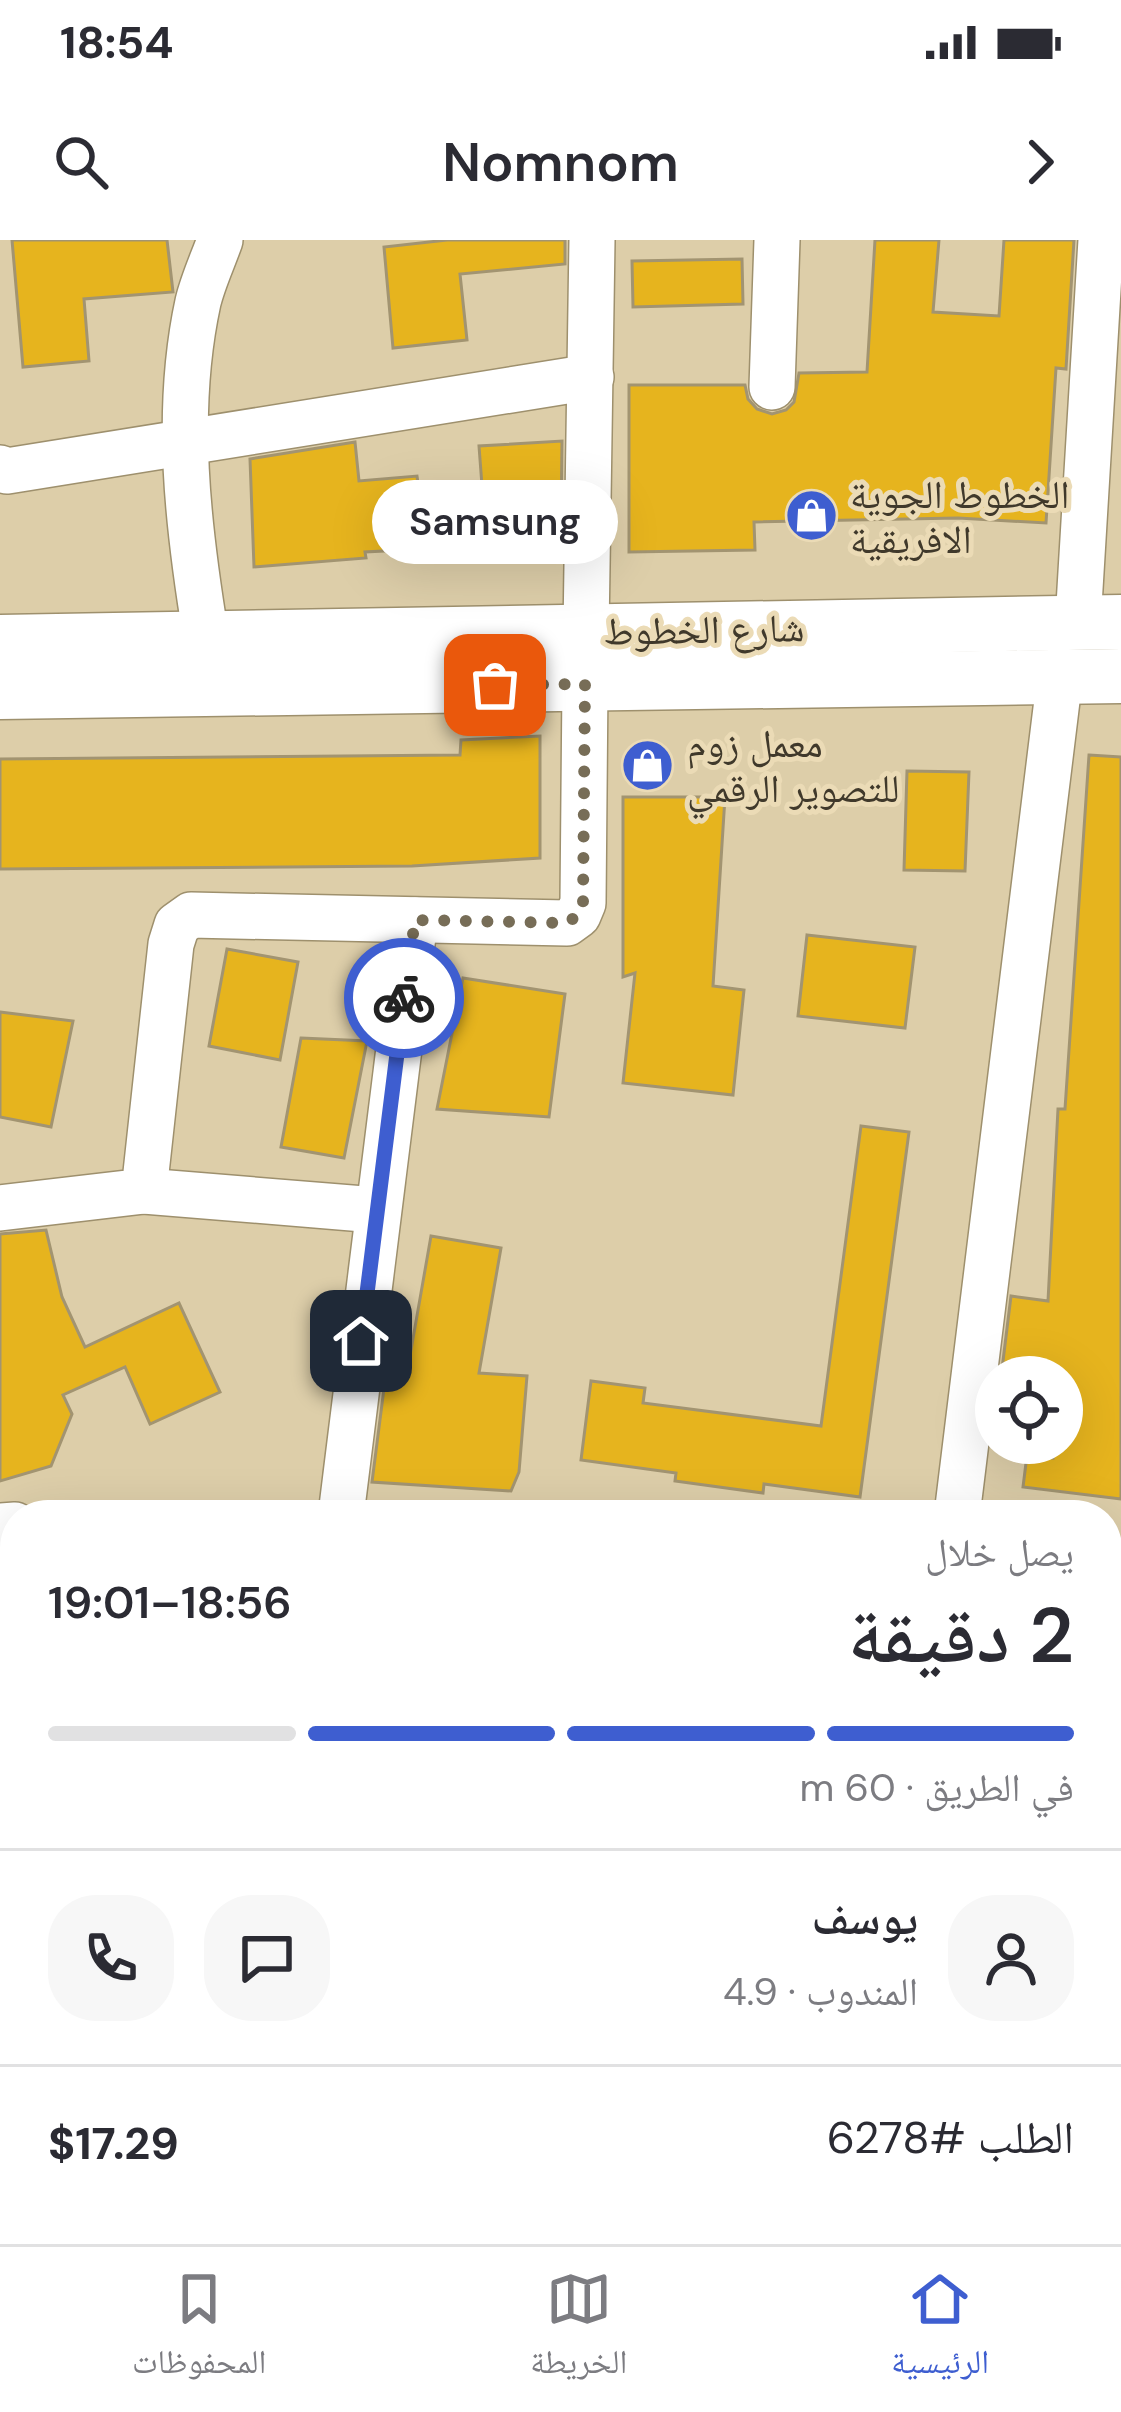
<!DOCTYPE html>
<html lang="ar">
<head>
<meta charset="utf-8">
<style>
  :root { --surface:#fff; --page:#f7f7f7; --text:#2b2b33; --muted:#7c7c81; --line:#e1e1e2; --accent:#3e5ed0 }
  body { margin:0; font-family:"DM Sans","Noto Naskh Arabic",sans-serif; background:var(--page); color:var(--text); direction:rtl; height:100vh; display:flex; flex-direction:column; font-size:45px; white-space:nowrap }
  * { box-sizing:border-box; margin:0 }
  p { font-size:39px; color:var(--muted) }
  .icon { flex:none; width:66px; height:66px; fill:none; stroke:currentColor; stroke-width:2; stroke-linecap:round; stroke-linejoin:round }
  .map { position:relative; flex:1; overflow:hidden; direction:ltr }
  .drawer { position:absolute; left:0px; top:1260px; width:1122px; height:744px; display:flex; flex-direction:column; background:var(--surface); border-radius:48px 48px 0 0; box-shadow:0 12px 48px #0002; direction:rtl }
  .drawer>* { flex:none }
  .buttons { position:absolute; left:975px; top:1116px; display:grid; gap:24px }
  .buttons a { display:grid; place-items:center; width:108px; height:108px; border-radius:50%; background:var(--surface); box-shadow:0 12px 48px #0002; font-size:60px }
  .pin { position:absolute; display:grid; place-items:center; width:102px; height:102px; color:#fff; margin:-51px; border-radius:24px; box-shadow:0 6px 18px #0006 }
  .courier { position:absolute; display:grid; place-items:center; width:120px; height:120px; margin:-60px; border:9px solid #3e5ed0; border-radius:50%; background:#fff; color:#222; box-shadow:0 3px 15px #0007 }
  .bubble { position:absolute; height:84px; border-radius:42px; background:var(--surface); box-shadow:0 12px 48px #0002; font-size:39px; font-weight:600; line-height:84px; text-align:center; direction:rtl }
  .overview em { font-style:normal; font-weight:600 }
  .overview div { display:flex; flex-direction:column-reverse }
  .overview { display:flex; align-items:center; justify-content:space-between; height:204px; padding:0 48px }
  h1 { font-size:78px; font-weight:600; line-height:90px }
  .bar { display:grid; grid-template-columns:repeat(4,1fr); gap:18px 12px; align-content:center; height:144px; padding:0 48px }
  .bar i { height:15px; border-radius:9px; background:var(--line) }
  .bar .active { background:var(--accent) }
  .bar p { grid-column:span 4 }
  .line { display:flex; align-items:center; gap:30px; padding:0 48px; border-top:3px solid var(--line) }
  .line div { flex:1 }
  .round { display:grid; place-items:center; flex:none; width:126px; height:126px; border-radius:48px; background:var(--page) }
  .status { display:flex; justify-content:space-between; align-items:center; height:84px; padding:0 60px; background:var(--surface); direction:ltr }
  .status svg { height:33px; fill:currentColor }
  header { display:flex; justify-content:space-between; align-items:center; height:156px; padding:0 48px; background:var(--surface); font-size:54px; font-weight:600 }
  .dock { display:flex; justify-content:space-around; align-items:center; height:168px; border-top:3px solid var(--line); background:var(--surface); font-size:33px; color:var(--muted) }
  .dock a { display:grid; justify-items:center; gap:6px }
  .dock .active { color:var(--accent) }
  .map>svg:first-child { display:block }
  .green { fill:#cb8dc9 }
  .building { fill:#e6b41e; stroke:#a29471; stroke-width:3 }
  .lines { fill:none; stroke-linecap:round; stroke-linejoin:round }
  .minor-casing { stroke:#9e906d; stroke-width:48 }
  .tertiary-casing { stroke:#9e906d; stroke-width:57 }
  .minor { stroke:#fff; stroke-width:45 }
  .tertiary { stroke:#fff; stroke-width:54 }
  .done { stroke:#776d57; stroke-width:12; stroke-dasharray:0 21.6 }
  .route { stroke:#3e5ed0; stroke-width:15 }
  .labels { text-anchor:middle; stroke-width:10; stroke-linejoin:round; paint-order:stroke }
  .poi-label { font-size:39px; fill:#40392b; stroke:#ebdbb6; text-anchor:start }
  .street-label { font-size:39px; fill:#40392b; stroke:#ebdbb6 }
</style>
</head>
<body>
<div class="status"><b>18:54</b><svg viewBox="0 0 49 12"><path d="M0 12V9h3v3zM5 12V6h3v6zM10 12V3h3v9zM15 12V0h3v12zM26 1h20v11H26zM47 4h2v5h-2z"/></svg></div>
<header><svg class="icon" aria-label="forward" viewBox="0 0 24 24"><path d="M9 5l7 7-7 7"/></svg>Nomnom<svg class="icon" aria-label="search" viewBox="0 0 24 24"><circle cx="10" cy="10" r="6"/><path d="M15 15l6 6"/></svg></header>
<div class="map">
<svg width="1121" height="2004" viewBox="0 0 1121 2004">
  <rect width="100%" height="100%" fill="#ddcea9"/>
  <g class="green">
    <polygon points="0,1947 15,1951 15,1989 168,1989 182,2004 0,2004"/>
    <polygon points="891,1989 1011,1989 1011,2004 893,2004"/>
  </g>
  <g class="building">
    <polygon points="12,0 167,0 173,52 84,59 89,121 23,127"/>
    <polygon points="447,0 565,0 565,24 460,34 467,100 393,108 384,7"/>
    <polygon points="875,0 939,0 933,72 999,76 1004,0 1074,0 1066,129 1056,128 1046,283 958,278 754,282 755,310 629,312 629,145 745,145 748,159 757,169 772,174 786,170 794,162 799,133 867,132"/>
    <polygon points="742,19 743,64 633,67 632,21"/>
    <polygon points="562,201 561,287 462,294 462,307 365,312 366,318 254,327 250,219 355,202 359,241 417,236 421,263 483,259 479,206"/>
    <polygon points="540,496 540,618 412,626 0,629 0,519 460,515 461,500"/>
    <polygon points="1089,515 1121,517 1121,1259 1023,1247 1027,1215 1053,1218 1055,1203 1062,1203 1062,1137 1001,1137 1011,1056 1048,1061 1058,869 1065,869"/>
    <polygon points="907,531 969,532 965,631 904,630"/>
    <polygon points="623,557 725,557 713,746 744,750 733,855 623,843 635,733 623,737"/>
    <polygon points="807,695 915,707 905,788 798,776"/>
    <polygon points="227,709 298,722 280,820 209,806"/>
    <polygon points="463,738 565,754 549,877 437,869"/>
    <polygon points="0,772 73,781 51,887 0,877"/>
    <polygon points="301,798 367,801 344,918 281,907"/>
    <polygon points="861,886 909,892 860,1257 764,1244 763,1253 675,1241 676,1233 581,1220 591,1141 645,1148 643,1163 821,1186"/>
    <polygon points="46,990 62,1057 85,1107 179,1063 220,1152 150,1184 125,1127 63,1155 72,1174 51,1226 0,1241 0,994"/>
    <polygon points="431,996 501,1008 479,1133 527,1136 519,1232 511,1251 372,1242 387,1125 408,1127"/>
  </g>
  <g class="lines">
    <defs>
      <g id="minor">
        <polyline points="772,147 777,0"/>
        <polyline points="0,228 7,231 591,137"/>
        <polyline points="1078,382 1101,0"/>
        <polyline points="586,391 592,0"/>
        <path d="M206,397C188,288 174,172 198,62C203,41 213,20 220,0"/>
        <polyline points="144,951 376,970"/>
        <polyline points="0,968 144,951 171,704 177,685 191,675 567,683 578,675 583,663 585,444"/>
        <polyline points="341,1275 415,680"/>
        <polyline points="957,1275 1060,436"/>
        <polyline points="0,1286 15,1285"/>
        <polyline points="1107,1403 1121,1405"/>
        <polyline points="0,1626 15,1620"/>
        <polyline points="0,1784 15,1789"/>
        <polyline points="0,1899 15,1904"/>
        <polyline points="1107,1929 1121,1950"/>
        <polyline points="299,2004 305,1989"/>
      </g>
      <g id="tertiary">
        <polyline points="0,402 1121,382"/>
        <polyline points="0,452 1121,436"/>
      </g>
    </defs>
    <use href="#minor" class="minor-casing"/>
    <use href="#tertiary" class="tertiary-casing"/>
    <use href="#minor" class="minor"/>
    <use href="#tertiary" class="tertiary"/>
  </g>
  <g class="lines">
    <polyline class="done" points="404,758 415,680 567,683 578,675 583,663 585,444 495,445"/>
    <polyline class="route" points="361,1101 404,758"/>
  </g>
  <defs>
    <symbol id="shop-disc" viewBox="-11 -11 22 22"><circle r="9.5" fill="#3e5ed0" stroke="#ebdbb6"/><path d="M-5-2.5h2.3a2.7 3.5 0 0 1 5.4 0H5L5.5 6h-11ZM-1.5-2.5h3a1.5 2.3 0 0 0-3 0Z" fill="#fff"/></symbol>
  </defs>
  <g fill-rule="evenodd">
    <use href="#shop-disc" x="782" y="246" width="59" height="59"/>
    <use href="#shop-disc" x="618" y="496" width="59" height="59"/>
  </g>
  <g class="labels">
    <g class="poi-label">
      <text x="850" y="268">الخطوط الجوية<tspan x="850" dy="45">الافريقية</tspan></text>
      <text x="687" y="517">معمل زوم<tspan x="687" dy="45">للتصوير الرقمي</tspan></text>
    </g>
    <g class="street-label">
      <text transform="translate(704 389) rotate(-1)" y="14">شارع الخطوط</text>
    </g>
  </g>
</svg>
<div class="buttons">
<a><svg class="icon" aria-label="locate" viewBox="0 0 24 24"><circle cx="12" cy="12" r="6"/><path d="M12 2v4M12 18v4M2 12h4M18 12h4"/></svg></a>
</div>
<div class="pin" style="left:495px;top:445px;background:#ea580c"><svg class="icon" aria-label="bag" viewBox="0 0 24 24"><path d="M5 8h14l-1 12H6zM9 8a3 3 0 0 1 6 0"/></svg></div>
<div class="pin" style="left:361px;top:1101px;background:#1f2937"><svg class="icon" aria-label="home" viewBox="0 0 24 24"><path d="M3 11l9-7 9 7M6 9v11h12V9"/></svg></div>
<div class="courier" style="left:404px;top:758px"><svg class="icon" aria-label="bike" viewBox="0 0 24 24"><circle cx="6" cy="16" r="4"/><circle cx="18" cy="16" r="4"/><path d="M6 16l4-8h5l3 8M10 8l3 8H6M13 5h3"/></svg></div>
<div class="bubble" style="left:372px;top:240px;width:246px">Samsung</div>
<section class="drawer">
<div class="overview"><div><h1>2 دقيقة</h1><p>يصل خلال</p></div><em>18:56–19:01</em></div>
<div class="bar"><i class="active"></i><i class="active"></i><i class="active"></i><i></i><p>في الطريق · 60 m</p></div>
<div class="line" style="height:216px"><a class="round"><svg class="icon" aria-label="person" viewBox="0 0 24 24"><circle cx="12" cy="8" r="4"/><path d="M4 21q1-7 8-7t8 7"/></svg></a><div><b>يوسف</b><p>المندوب · 4.9</p></div><a class="round"><svg class="icon" aria-label="chat" viewBox="0 0 24 24"><path d="M4 5h16v11H9l-5 4z"/></svg></a><a class="round"><svg class="icon" aria-label="phone" viewBox="0 0 24 24"><path d="M5 4h4l2 5-3 2q2 4 5 5l2-3 5 2v4C11 20 4 13 5 4z"/></svg></a></div>
<div class="line" style="height:156px"><div>الطلب #6278</div><b>$17.29</b></div>
</section>
</div>
<nav class="dock">
<a class="active"><svg class="icon" aria-label="home" viewBox="0 0 24 24"><path d="M3 11l9-7 9 7M6 9v11h12V9"/></svg>الرئيسية</a>
<a><svg class="icon" aria-label="map" viewBox="0 0 24 24"><path d="M3 6l6-2 6 2 6-2v14l-6 2-6-2-6 2zM9 4v14M15 6v14"/></svg>الخريطة</a>
<a><svg class="icon" aria-label="saved" viewBox="0 0 24 24"><path d="M7 4h10v16l-5-4-5 4z"/></svg>المحفوظات</a>
</nav>
</body>
</html>
